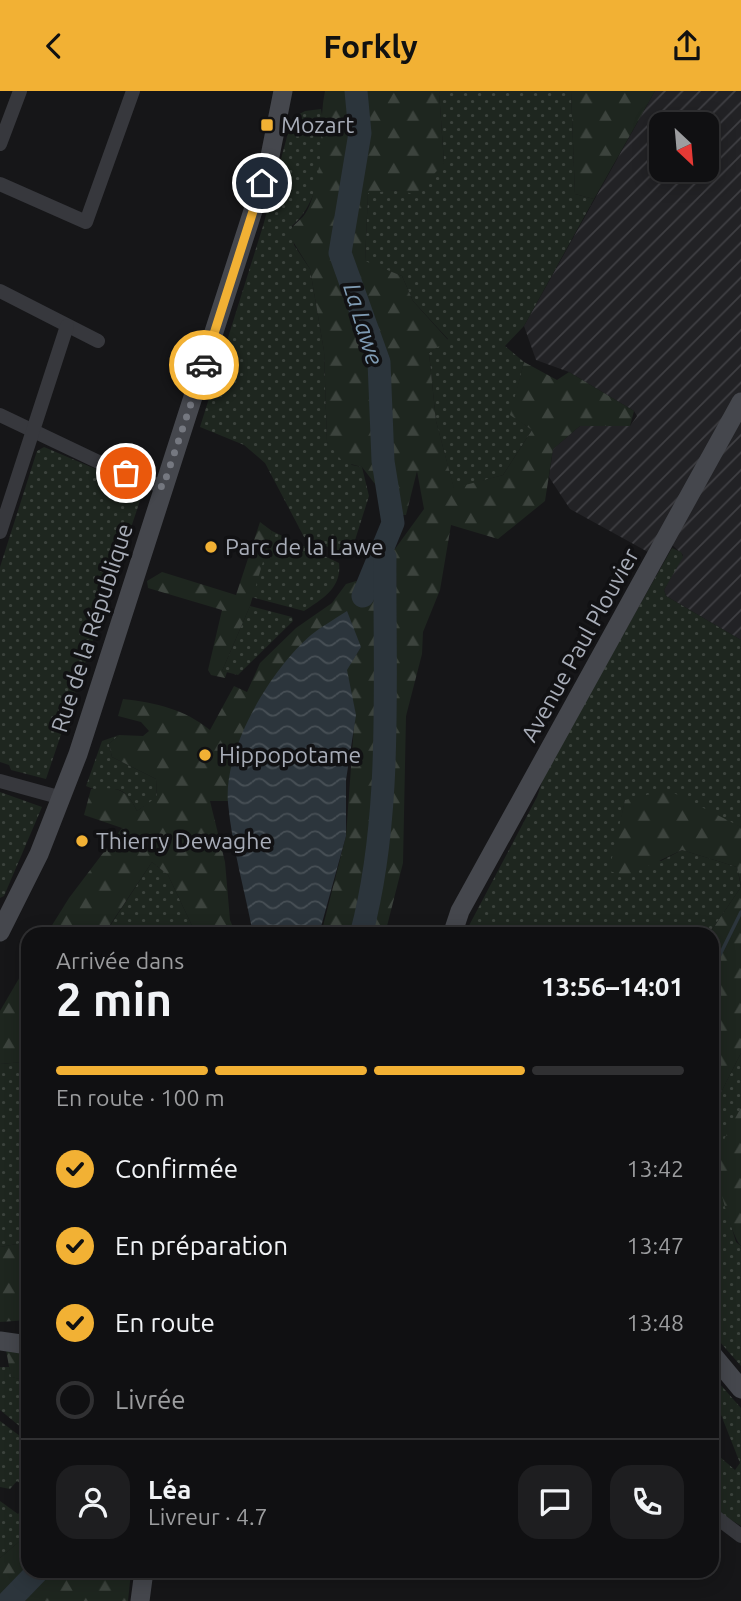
<!DOCTYPE html>
<html lang="fr">
<head>
<meta charset="utf-8">
<style>
  :root { --surface:#101012; --page:#1e1e20; --text:#f1f3f6; --muted:#9c9d9f; --line:#303032; --accent:#f2b134 }
  body { margin:0; font-family:Ubuntu,sans-serif; background:var(--page); color:var(--text); height:100vh; display:flex; flex-direction:column; font-size:26px; white-space:nowrap }
  * { box-sizing:border-box; margin:0 }
  p { font-size:23px; color:var(--muted) }
  .icon { flex:none; width:38px; height:38px; fill:none; stroke:currentColor; stroke-width:2; stroke-linecap:round; stroke-linejoin:round }
  .map { position:relative; flex:1; overflow:hidden }
  .side { position:absolute; left:21px; top:836px; width:698px; height:651px; display:flex; flex-direction:column; background:var(--surface); border-radius:21px; box-shadow:0 4px 18px #0003,0 0 0 2px var(--line) }
  .side>* { flex:none }
  .needle { width:46px; rotate:154deg }
  .buttons { position:absolute; left:649px; top:21px; display:grid; gap:14px }
  .buttons a { display:grid; place-items:center; width:70px; height:70px; border-radius:14px; background:var(--surface); box-shadow:0 4px 18px #0003,0 0 0 2px var(--line); font-size:35px }
  .pin { position:absolute; display:grid; place-items:center; width:60px; height:60px; color:#fff; margin:-30px; border:4px solid #fff; border-radius:50%; box-shadow:0 2px 7px #0007 }
  .courier { position:absolute; display:grid; place-items:center; width:70px; height:70px; margin:-35px; border:5px solid #f2b134; border-radius:50%; background:#fff; color:#222; box-shadow:0 2px 9px #0007 }
  .summary em { font-style:normal; font-weight:600 }
  .summary div { display:flex; flex-direction:column-reverse }
  .summary { display:flex; align-items:center; justify-content:space-between; height:119px; padding:0 35px }
  h1 { font-size:46px; font-weight:600; line-height:52px }
  .bar { display:grid; grid-template-columns:repeat(4,1fr); gap:10px 7px; align-content:center; height:84px; padding:0 35px }
  .bar i { height:9px; border-radius:5px; background:var(--line) }
  .bar .current { background:var(--accent) }
  .bar p { grid-column:span 4 }
  .line { display:flex; align-items:center; gap:18px; padding:0 35px; border-top:2px solid var(--line) }
  .line div { flex:1 }
  .round { display:grid; place-items:center; flex:none; width:74px; height:74px; border-radius:21px; background:var(--page) }
  ol { padding:0 35px; list-style:none }
  li { display:flex; align-items:center; gap:21px; height:77px }
  li p { margin-inline-start:auto }
  li .icon { padding:7px; border-radius:50%; background:var(--accent); color:#111; stroke-width:4 }
  li:last-child { color:var(--muted) }
  li i { width:38px; height:38px; border:4px solid var(--line); border-radius:50% }
  header { display:flex; justify-content:space-between; align-items:center; height:91px; padding:0 35px; background:var(--accent); color:#111; font-size:32px; font-weight:600 }
  .map>svg:first-child { display:block }
  .industrial { fill:url(#industrial-furrows); fill-rule:evenodd }
  .grass { fill:url(#grass-dots) }
  .forest { fill:url(#forest-firs) }
  .water { fill:url(#water-waves) }
  .lines { fill:none; stroke-linecap:round; stroke-linejoin:round }
  .stream { stroke:#2c353c; stroke-width:3.5 }
  .river { stroke:#2c353c; stroke-width:23 }
  .street { stroke:#37383d; stroke-width:14 }
  .secondary { stroke:#45474d; stroke-width:19 }
  .done { stroke:#757880; stroke-width:7; stroke-dasharray:0 12.6 }
  .route { stroke:#f2b134; stroke-width:9 }
  .poi-dot { fill:#f2b134; stroke:#111113; stroke-width:2.5 }
  .labels { text-anchor:middle; stroke-width:7; stroke-linejoin:round; paint-order:stroke }
  .poi-label { font-size:23px; fill:#a8adb8; stroke:#111113; text-anchor:start }
  .street-label { font-size:23px; fill:#a8adb8; stroke:#111113 }
  .water-label { font-size:24px; font-style:italic; fill:#7f9bb3; stroke:#111113 }
</style>
</head>
<body>
<header><svg class="icon" aria-label="back" viewBox="0 0 24 24"><path d="M15 5l-7 7 7 7"/></svg>Forkly<svg class="icon" aria-label="share" viewBox="0 0 24 24"><path d="M12 15V3M7 8l5-5 5 5M5 13v7h14v-7"/></svg></header>
<div class="map">
<svg width="741" height="1510" viewBox="0 0 741 1510">
  <defs>
    <pattern id="industrial-furrows" width="10" height="10" patternUnits="userSpaceOnUse" patternTransform="scale(1.75)"><rect width="10" height="10" fill="#222225"/><path d="M-1 1l2-2M0 10L10 0M9 11l2-2" fill="none" stroke="#3f3f43"/></pattern>
    <pattern id="grass-dots" width="8" height="8" patternUnits="userSpaceOnUse" patternTransform="scale(1.75)"><rect width="8" height="8" fill="#1e261f"/><path d="M2 2h.1M6 6h.1" fill="none" stroke="#3c433d" stroke-width="1.8" stroke-linecap="round"/></pattern>
    <pattern id="forest-firs" width="22" height="20" patternUnits="userSpaceOnUse" patternTransform="scale(1.75)"><rect width="22" height="20" fill="#1e261f"/><path d="M5 1l3.5 6h-7zM16 11l3.5 6h-7z" fill="#3c433d"/></pattern>
    <pattern id="water-waves" width="16" height="10" patternUnits="userSpaceOnUse" patternTransform="scale(1.75)"><rect width="16" height="10" fill="#2c353c"/><path d="M0 5q4-4 8 0t8 0" fill="none" stroke="#485056"/></pattern>
  </defs>
  <rect width="100%" height="100%" fill="#161618"/>
  <path class="industrial" d="M655,0H741V549L666,505L664,499L683,464L667,449L657,466L570,418L549,386L553,358L580,335H630L637,325L634,320L569,281L536,269L524,235ZM662,33H707V79H662Z"/>
  <g class="grass">
    <polygon points="439,0 571,0 575,103 594,108 524,235 505,255 524,271 511,324 532,339 503,384 454,398 436,330 429,262 448,248 413,210 402,185 365,171 368,101 401,99 444,72"/>
    <path d="M321,18C328,54 321,111 292,135L294,154L310,178L324,260L327,351L352,374L362,376L369,405L350,465L304,446L265,372L244,354L200,336L263,135L292,27L305,20Z"/>
    <polygon points="44,356 136,395 142,404 46,688 11,679 9,674 0,671 0,476 37,360"/>
    <path d="M272,440L339,472C342,497 322,508 304,520L251,506Z"/>
    <polygon points="672,457 681,461 683,466 664,499 666,505 741,549 741,736 713,725 625,709 617,749 661,770 682,759 737,776 741,796 709,843 464,844 537,706 545,682"/>
    <polygon points="250,515 292,526 293,530 238,584 222,580"/>
    <path d="M119,644L109,653L112,666L156,688L157,707L137,720C119,683 109,707 86,695L102,650Z"/>
    <polygon points="0,701 42,716 4,805 0,807"/>
    <polygon points="152,771 168,784 196,843 104,844"/>
    <polygon points="741,962 741,1016 716,1070 728,1124 736,1151 741,1155 741,1275 712,1242 712,1019"/>
    <polygon points="28,964 28,1151 0,1156 0,973 23,971"/>
    <polygon points="0,1276 9,1276 12,1286 28,1290 28,1342 0,1319"/>
    <polygon points="712,1284 741,1317 741,1435 712,1417 712,1359 735,1379 740,1372 712,1301"/>
    <polygon points="0,1330 28,1351 28,1400 17,1390 10,1398 0,1396"/>
    <polygon points="0,1410 18,1423 28,1411 28,1443 0,1467"/>
  </g>
  <g class="forest">
    <path d="M325,0H439L444,72L415,104L400,99L368,102L365,170L402,185L413,210L448,249L429,262L436,330L454,397L503,384L532,339L510,324L524,271L557,289L569,281L634,320L630,335H580L553,358L545,410L498,448L451,434L440,499L423,541L422,563L406,625L403,772L385,843H321L346,745L355,621L346,579L361,556L234,666L228,710H210L225,771L230,829L236,843H196L168,784L152,771L104,843L46,844L69,807L122,737L84,724L91,698C116,696 126,696 137,720L157,706L156,688L112,666L109,653L119,644L143,645L149,640L141,631L118,625L123,608C157,612 184,618 210,639L234,595L247,601L260,572L296,537L332,512L346,493L376,484L424,418L417,380L406,424L383,423L385,406L362,376L343,371L327,351L324,260L310,178L289,144C291,133 300,131 305,123C312,113 314,98 317,87C324,57 319,28 325,0Z"/>
    <polygon points="571,0 655,0 594,108 575,103"/>
    <polygon points="260,431 272,440 250,515 222,580 227,581 225,587 211,584 208,579 222,519 148,497 147,490 162,481 236,504"/>
    <polygon points="668,699 741,736 741,794 737,776 682,759 627,785 609,780 625,709"/>
    <polygon points="741,796 741,962 712,1019 712,844 709,843"/>
    <polygon points="28,872 28,964 24,971 0,973 0,920"/>
    <path d="M741,1016V1155C731,1145 716,1086 716,1071C717,1058 735,1029 741,1016Z"/>
    <polygon points="28,1151 28,1229 0,1231 0,1156"/>
    <polygon points="6,1259 28,1261 28,1290 11,1286"/>
    <polygon points="28,1443 28,1480 131,1481 128,1510 0,1510 0,1467"/>
  </g>
  <path class="water" d="M347,520L361,556L347,579L356,624L346,689V745L319,843H253C245,800 232,756 228,712C223,658 271,578 311,544C322,535 335,528 347,520Z"/>
  <g class="lines">
    <polyline class="stream" points="712,880 741,821"/>
    <g class="river">
      <polyline points="356,0 360,42 340,162 379,271 383,370 393,432 363,505"/>
      <path d="M361,844C393,724 384,589 385,466"/>
      <polyline points="9,1510 38,1480"/>
    </g>
    <g class="street">
      <polyline points="0,53 20,0"/>
      <polyline points="0,93 86,131 133,0"/>
      <polyline points="0,200 98,250"/>
      <polyline points="0,324 107,375 163,396"/>
      <polyline points="0,441 67,235"/>
      <polyline points="0,690 62,707"/>
      <polyline points="712,1423 741,1445"/>
    </g>
    <g class="secondary">
      <polyline points="0,841 39,763 78,663 269,70 283,0"/>
      <polyline points="452,844 460,820 741,311"/>
      <polyline points="0,1250 28,1254"/>
      <polyline points="712,1263 741,1298"/>
      <polyline points="140,1510 144,1480"/>
    </g>
  </g>
  <g class="lines">
    <polyline class="done" points="126,382 163,396 204,274"/>
    <polyline class="route" points="204,274 262,92"/>
  </g>
  <g class="poi-dot">
    <rect x="260" y="27" width="14" height="14" rx="3.5"/>
    <circle cx="211" cy="456" r="7"/>
    <circle cx="205" cy="664" r="7"/>
    <circle cx="82" cy="750" r="7"/>
  </g>
  <g class="labels">
    <g class="poi-label">
      <text x="281" y="42">Mozart</text>
      <text x="225" y="464">Parc de la Lawe</text>
      <text x="219" y="672">Hippopotame</text>
      <text x="96" y="758">Thierry Dewaghe</text>
    </g>
    <g class="street-label">
      <text transform="translate(92 537) rotate(-72)" y="8">Rue de la République</text>
      <text transform="translate(580 554) rotate(-61)" y="8">Avenue Paul Plouvier</text>
    </g>
    <g class="water-label">
      <text transform="translate(363 233) rotate(73)" y="8">La Lawe</text>
    </g>
  </g>
</svg>
<div class="buttons">
<a><svg class="needle" viewBox="-14 -14 28 28"><path d="M0-13l5 13h-10z" fill="#e53935"/><path d="M0 13l5-13h-10z" fill="#9c9d9f"/></svg></a>
</div>
<div class="pin" style="left:126px;top:382px;background:#ea580c"><svg class="icon" aria-label="bag" viewBox="0 0 24 24"><path d="M5 8h14l-1 12H6zM9 8a3 3 0 0 1 6 0"/></svg></div>
<div class="pin" style="left:262px;top:92px;background:#1f2937"><svg class="icon" aria-label="home" viewBox="0 0 24 24"><path d="M3 11l9-7 9 7M6 9v11h12V9"/></svg></div>
<div class="courier" style="left:204px;top:274px"><svg class="icon" aria-label="car" viewBox="0 0 24 24"><path d="M5 17H2v-5l4-1 3-4h7l3 4 3 1v5h-3M9 17h6M6 11h13"/><circle cx="7" cy="17" r="2"/><circle cx="17" cy="17" r="2"/></svg></div>
<section class="side">
<div class="summary"><div><h1>2 min</h1><p>Arrivée dans</p></div><em>13:56–14:01</em></div>
<div class="bar"><i class="current"></i><i class="current"></i><i class="current"></i><i></i><p>En route · 100 m</p></div>
<ol>
<li><svg class="icon" aria-label="check" viewBox="0 0 24 24"><path d="M5 12l5 5 9-10"/></svg>Confirmée<p>13:42</p></li>
<li><svg class="icon" aria-label="check" viewBox="0 0 24 24"><path d="M5 12l5 5 9-10"/></svg>En préparation<p>13:47</p></li>
<li><svg class="icon" aria-label="check" viewBox="0 0 24 24"><path d="M5 12l5 5 9-10"/></svg>En route<p>13:48</p></li>
<li><i></i>Livrée</li>
</ol>
<div class="line" style="height:126px"><a class="round"><svg class="icon" aria-label="person" viewBox="0 0 24 24"><circle cx="12" cy="8" r="4"/><path d="M4 21q1-7 8-7t8 7"/></svg></a><div><b>Léa</b><p>Livreur · 4.7</p></div><a class="round"><svg class="icon" aria-label="chat" viewBox="0 0 24 24"><path d="M4 5h16v11H9l-5 4z"/></svg></a><a class="round"><svg class="icon" aria-label="phone" viewBox="0 0 24 24"><path d="M5 4h4l2 5-3 2q2 4 5 5l2-3 5 2v4C11 20 4 13 5 4z"/></svg></a></div>
</section>
</div>
</body>
</html>
